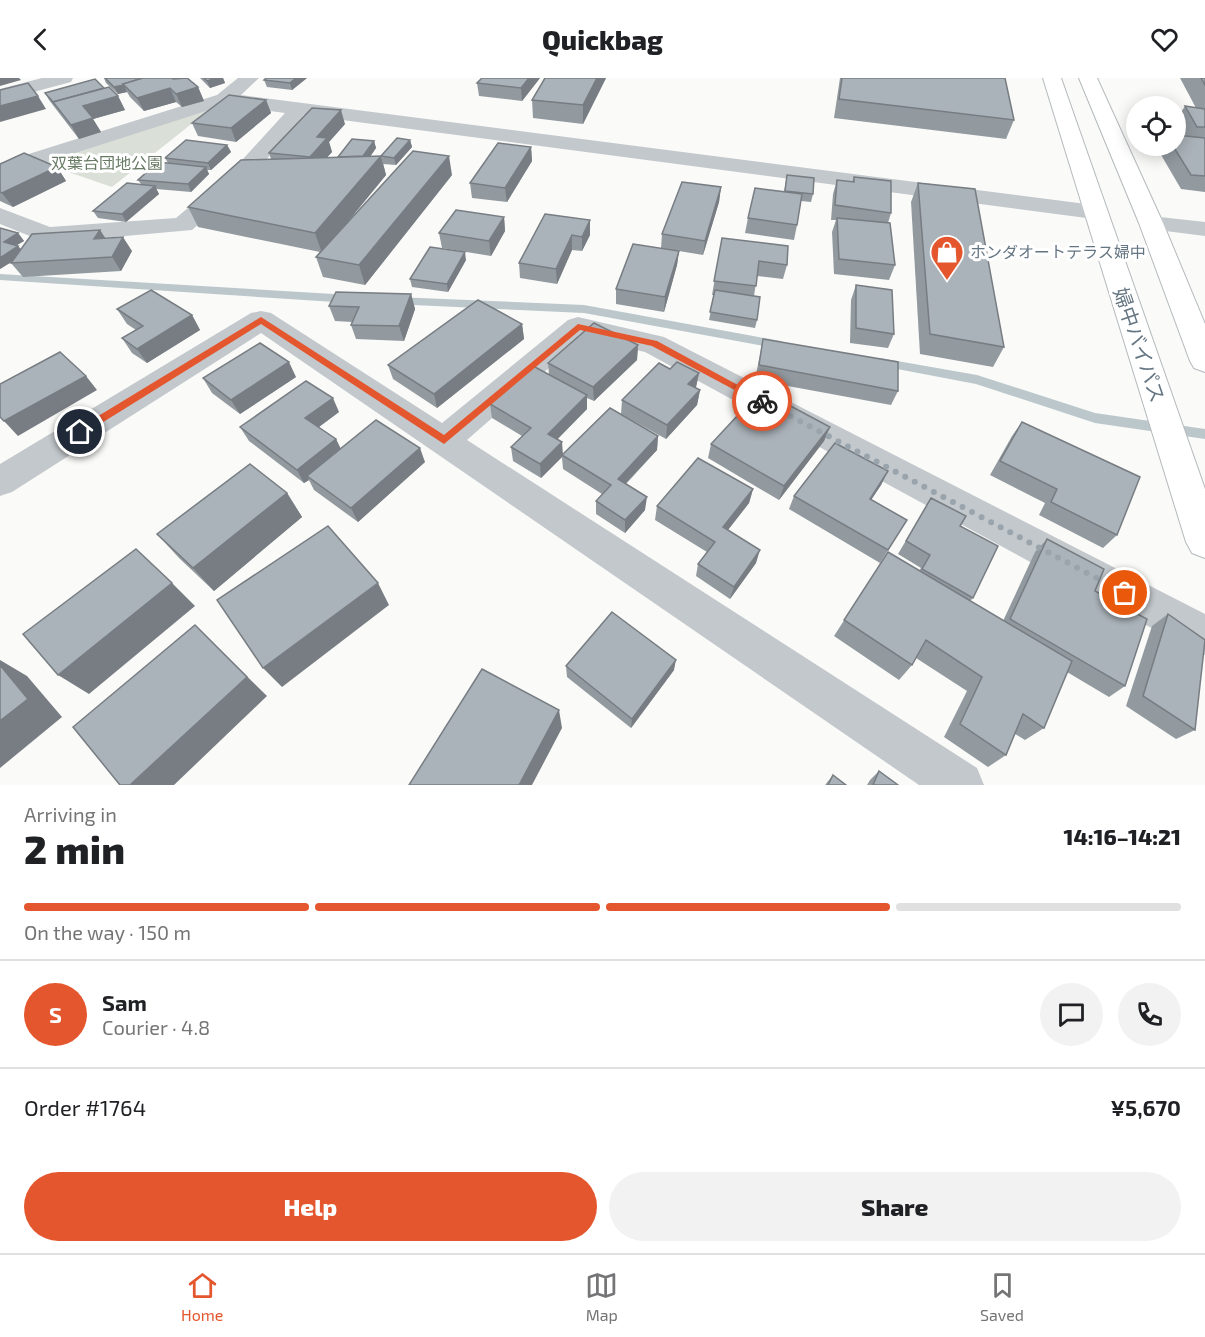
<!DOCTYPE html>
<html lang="en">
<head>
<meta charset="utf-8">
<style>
  :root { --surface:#fff; --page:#f2f2f2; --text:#202124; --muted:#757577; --line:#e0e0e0; --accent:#e4572e }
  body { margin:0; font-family:"Exo 2","Noto Sans JP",sans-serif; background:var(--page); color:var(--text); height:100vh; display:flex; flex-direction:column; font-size:22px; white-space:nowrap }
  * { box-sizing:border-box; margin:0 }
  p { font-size:20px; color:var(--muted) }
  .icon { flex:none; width:33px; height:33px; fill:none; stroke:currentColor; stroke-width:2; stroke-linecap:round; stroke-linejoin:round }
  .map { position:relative; height:707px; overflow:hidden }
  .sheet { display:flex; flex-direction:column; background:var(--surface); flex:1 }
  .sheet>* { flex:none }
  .tools { position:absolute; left:1126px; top:18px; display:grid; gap:12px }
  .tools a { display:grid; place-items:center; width:60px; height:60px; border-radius:50%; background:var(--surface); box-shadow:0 3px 15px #0003; font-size:30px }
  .pin { position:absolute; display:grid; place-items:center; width:51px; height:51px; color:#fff; margin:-26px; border:3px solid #fff; border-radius:50%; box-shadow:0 2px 6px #0007 }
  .courier { position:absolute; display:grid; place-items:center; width:60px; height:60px; margin:-30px; border:4px solid #e4572e; border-radius:50%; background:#fff; color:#222; box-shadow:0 2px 8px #0007 }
  .head em { font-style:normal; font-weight:800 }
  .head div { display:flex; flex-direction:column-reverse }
  .head { display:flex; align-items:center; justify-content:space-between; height:102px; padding:0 24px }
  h1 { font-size:39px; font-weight:800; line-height:45px }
  .bar { display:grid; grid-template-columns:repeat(4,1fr); gap:9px 6px; align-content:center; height:72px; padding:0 24px }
  .bar i { height:8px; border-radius:4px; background:var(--line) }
  .bar .current { background:var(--accent) }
  .bar p { grid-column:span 4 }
  .line { display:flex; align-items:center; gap:15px; padding:0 24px; border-top:2px solid var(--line) }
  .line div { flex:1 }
  .round { display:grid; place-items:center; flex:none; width:63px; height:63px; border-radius:32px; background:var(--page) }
  .cta { display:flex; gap:12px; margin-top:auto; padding:12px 24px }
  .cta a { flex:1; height:69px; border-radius:36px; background:var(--accent); color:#fff; font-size:24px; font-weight:800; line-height:69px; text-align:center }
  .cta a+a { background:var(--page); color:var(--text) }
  header { display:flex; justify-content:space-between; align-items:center; height:78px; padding:0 24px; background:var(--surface); font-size:27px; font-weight:800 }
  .tabs { display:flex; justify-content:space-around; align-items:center; height:84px; border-top:2px solid var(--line); background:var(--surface); font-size:16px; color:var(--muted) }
  .tabs a { display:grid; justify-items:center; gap:3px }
  .tabs .current { color:var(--accent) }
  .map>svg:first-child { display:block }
  .green { fill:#dadfd7 }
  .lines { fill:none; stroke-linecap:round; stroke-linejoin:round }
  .stream { fill:#bbc7cb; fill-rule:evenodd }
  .highway-casing { stroke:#b4b9bd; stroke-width:2 }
  .minor { fill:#c3c8cc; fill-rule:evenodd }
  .highway { fill:#fff; fill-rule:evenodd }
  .wall { fill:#929a9f }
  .shaded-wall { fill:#777d82 }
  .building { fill:#aab3b9; stroke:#777d82; stroke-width:1.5 }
  .route { fill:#e4572e }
  .done { stroke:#99a4ac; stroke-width:6; stroke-dasharray:0 10.8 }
  .labels { text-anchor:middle; stroke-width:6; stroke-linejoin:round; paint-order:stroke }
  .far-park-label { font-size:16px; fill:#687a64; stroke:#fff }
  .far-poi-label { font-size:16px; fill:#657683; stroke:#fff; text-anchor:start }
  .street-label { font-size:20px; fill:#657683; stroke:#fff }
</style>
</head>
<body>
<header><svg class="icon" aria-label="back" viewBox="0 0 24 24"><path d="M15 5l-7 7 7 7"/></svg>Quickbag<svg class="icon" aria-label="heart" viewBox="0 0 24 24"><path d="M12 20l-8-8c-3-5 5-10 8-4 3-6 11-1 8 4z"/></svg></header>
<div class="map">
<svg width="1205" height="707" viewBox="0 0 1205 707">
  <rect width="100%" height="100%" fill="#fafaf8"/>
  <polygon class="green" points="209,32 112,109 39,84"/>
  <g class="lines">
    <g class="stream">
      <polygon points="0,196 350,217 356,221 350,225 0,202"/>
      <polygon points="396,219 584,227 781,263 787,267 781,271 584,235 392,226 390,223"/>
      <polygon points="880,280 977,297 1095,335 1205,351 1205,361 1095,345 976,306 876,287 874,284 876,281"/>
    </g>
    <defs>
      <g id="highway">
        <polygon points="1043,0 1061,0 1205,411 1205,480 1192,475 1186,464"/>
        <polygon points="1079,0 1097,0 1163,145 1205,246 1205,294 1194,290 1190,283 1139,145"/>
      </g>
    </defs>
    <use href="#highway" class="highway-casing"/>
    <g class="minor">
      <polygon points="42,0 73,0 71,4 0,23 0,11"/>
      <polygon points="238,0 259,0 241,17 1094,127 1103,129 1106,134 1103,139 1094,141 304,37 249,102 192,152 47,165 0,146 0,130 50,149 176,140 233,92 285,35 225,27 0,99 0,85 217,17"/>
      <polygon points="1151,138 1205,144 1205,158 1142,150 1139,145 1142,140"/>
      <polygon points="261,233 271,235 442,345 568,242 578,239 664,259 1205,536 1205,577 1190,571 645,274 583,260 467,362 977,690 984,707 919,707 261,255 12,414 0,418 0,386 251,235"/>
    </g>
    <use href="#highway" class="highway"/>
  </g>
  <g class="wall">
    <polygon points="104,0 189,0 188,0 198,9 204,23 182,29 176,24 144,33 130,19 127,14 118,16 106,5"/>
    <polygon points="200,0 223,0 225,5 210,10"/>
    <polygon points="266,0 307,0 292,12 267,9 264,2"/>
    <polygon points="540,0 522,23 479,18 477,5"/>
    <polygon points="545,0 606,0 583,46 533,40 532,22"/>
    <polygon points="840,0 1005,0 1014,42 1006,61 834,40"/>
    <polygon points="1180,0 1205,0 1205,114 1181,111 1157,70 1159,68 1176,68 1186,58 1176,42 1185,28 1196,30"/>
    <polygon points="104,10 118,18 125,32 93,41 101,54 79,61 49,22 45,15"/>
    <polygon points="266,22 271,35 236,64 198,58 192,45"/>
    <polygon points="345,46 329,64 332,74 326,80 338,79 374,63 376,70 370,78 381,78 386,97 342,151 452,97 365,207 323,199 316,179 320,174 198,149 188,129 271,81 269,75"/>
    <polygon points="410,62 412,69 396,87 383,86 381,78"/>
    <polygon points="227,67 231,74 211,92 207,92 209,96 191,114 156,111 159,116 126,144 98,140 93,133 141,106 138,102 168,85 165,80"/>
    <polygon points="531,69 532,83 507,124 472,120 470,105"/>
    <polygon points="0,86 57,89 66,103 13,129 0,123"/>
    <polygon points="787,97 813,116 811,124 801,123 797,147 794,162 745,155 748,140 784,114"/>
    <polygon points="854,99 891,135 888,145 895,187 889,202 834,196 832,154 836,142 831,142 833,116 837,102 852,104"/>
    <polygon points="918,105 1004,269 993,289 920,276 911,124"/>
    <polygon points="721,109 719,124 703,177 679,173 677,187 664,234 616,226 616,211 661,170 662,156"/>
    <polygon points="545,136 590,157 582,173 572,172 557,206 520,200 519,185"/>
    <polygon points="504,139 505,153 491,178 442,170 439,155"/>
    <polygon points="0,150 18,155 24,163 17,167 21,171 100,152 105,160 132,173 121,193 23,199 11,185 13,183 0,191"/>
    <polygon points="722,160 787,187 783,201 757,198 754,218 757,242 755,250 709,242 714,217 712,217"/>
    <polygon points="466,182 448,214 412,209 410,201"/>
    <polygon points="856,207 894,256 888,270 850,265 851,222"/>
    <polygon points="411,216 415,231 404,263 356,261 351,247 352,244 335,243 329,228"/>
    <polygon points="117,231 192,237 200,252 147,285 132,275 122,260 136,252 127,246"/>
    <polygon points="522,246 524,261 437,330 393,301 388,287"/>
    <polygon points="763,261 898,313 891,327 755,302"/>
    <polygon points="638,267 637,282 594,323 587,320 587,331 557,361 563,376 658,358 657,372 626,406 645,432 625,455 596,436 596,423 602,416 563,391 562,379 541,400 513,383 511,369 522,358 492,340 490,326 549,297 548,285"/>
    <polygon points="670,291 699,295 696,309 695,310 700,312 697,327 666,361 621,336 622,322"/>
    <polygon points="296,299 240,336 212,315 203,300"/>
    <polygon points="339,334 319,349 336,361 340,371 425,384 358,444 314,412 309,402 304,405 249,363 240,349"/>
    <polygon points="1022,344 1117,457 1103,470 1039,437 1045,425 990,397 1012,358"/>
    <polygon points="762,348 830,349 824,363 779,422 708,380 711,366"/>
    <polygon points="888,393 881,407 871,422 907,442 880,485 789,431 794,418"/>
    <polygon points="753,411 749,425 728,452 756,485 730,521 696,498 698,486 707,474 655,442 657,428"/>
    <polygon points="287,415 302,439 214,513 179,480 157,456"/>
    <polygon points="931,420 960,448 973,520 970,523 1003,543 1035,474 1047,461 1095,513 1125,608 1109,619 1067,594 1044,650 1025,662 1015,656 1006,677 988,689 944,659 967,613 916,580 912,587 899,602 834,558 888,474 919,493 921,490 898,476"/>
    <polygon points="1168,536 1195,652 1176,661 1126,628 1152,548"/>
    <polygon points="566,588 674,592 631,650 567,599"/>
    <polygon points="879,693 898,707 867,707 870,702"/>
    <polygon points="833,697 846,707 825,707"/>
  </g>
  <g class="shaded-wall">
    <polygon points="0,0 19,0 21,2 0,8"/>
    <polygon points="216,0 223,0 225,5 210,10 207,3"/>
    <polygon points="296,0 307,0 292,12 290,5"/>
    <polygon points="529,0 540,0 522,23 521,10"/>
    <polygon points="597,0 606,0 583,46 583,27"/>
    <polygon points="124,7 127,14 118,16 114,9"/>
    <polygon points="198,9 204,23 182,29 176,16"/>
    <polygon points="170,10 176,24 144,33 137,20"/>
    <polygon points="38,18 46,31 0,44 0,28"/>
    <polygon points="118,18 125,32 93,41 101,54 79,61 71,47 83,28"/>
    <polygon points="266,22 271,35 236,64 231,50"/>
    <polygon points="341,32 345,46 329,64 332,74 315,93 310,79 317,59"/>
    <polygon points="410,62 412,69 396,87 394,80"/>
    <polygon points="374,63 376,70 362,91 359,83"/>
    <polygon points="227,67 231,74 211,92 208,85"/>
    <polygon points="531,69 532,83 507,124 505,110"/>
    <polygon points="381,78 386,97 322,175 315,155"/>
    <polygon points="449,78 452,97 365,207 359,187"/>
    <polygon points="57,89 66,103 13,129 2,115"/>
    <polygon points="206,89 209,96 191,114 188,106"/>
    <polygon points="155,108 159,116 126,144 122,136"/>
    <polygon points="721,109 719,124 703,177 705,163"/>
    <polygon points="504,139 505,153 491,178 489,163"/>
    <polygon points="590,142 590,157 582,173 582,159"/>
    <polygon points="100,152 109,166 94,161"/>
    <polygon points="18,155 24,163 10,171 4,164"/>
    <polygon points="572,157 572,172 557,206 556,191"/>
    <polygon points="123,159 132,173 121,193 112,179"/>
    <polygon points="18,168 24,176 0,191 0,180"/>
    <polygon points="679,173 677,187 664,234 665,219"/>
    <polygon points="465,174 466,182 448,214 447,206"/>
    <polygon points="411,216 415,231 404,263 399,248"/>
    <polygon points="192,237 200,252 147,285 137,271"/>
    <polygon points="522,246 524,261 437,330 434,316"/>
    <polygon points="638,267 637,282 594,323 593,309"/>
    <polygon points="289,284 296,299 240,336 231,322"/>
    <polygon points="699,295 696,309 686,321 688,306"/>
    <polygon points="86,298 97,312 18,358 4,343"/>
    <polygon points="700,312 697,327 666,361 667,347"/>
    <polygon points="587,317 587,331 549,370 548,356"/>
    <polygon points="333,320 339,334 312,354 305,340"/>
    <polygon points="830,349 824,363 779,422 784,408"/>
    <polygon points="658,358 657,372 617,414 618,401"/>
    <polygon points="336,361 343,375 307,398 309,402 304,405 297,392"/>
    <polygon points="562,364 563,377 562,377 562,379 541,400 540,386"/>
    <polygon points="420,370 425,384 358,444 351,430"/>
    <polygon points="888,393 881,407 863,434 870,421"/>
    <polygon points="753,411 749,425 720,462 723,449"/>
    <polygon points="287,415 302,439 214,513 193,490"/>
    <polygon points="647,419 645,432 625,455 625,442"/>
    <polygon points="760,472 756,485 730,521 734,509"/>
    <polygon points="172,505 195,528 89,616 58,597"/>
    <polygon points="378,505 389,527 282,609 263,590"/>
    <polygon points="195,547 267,618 174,707 130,707"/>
    <polygon points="0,582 27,598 62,639 0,690"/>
    <polygon points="676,582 674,592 631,650 632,641"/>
    <polygon points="559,632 562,650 532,707 519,707"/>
  </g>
  <g class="building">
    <polygon points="105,0 143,0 123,6 124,7 114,9"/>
    <polygon points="143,0 172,0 173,1 187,0 198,9 176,16 170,10 137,20 123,6"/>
    <polygon points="204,0 216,0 207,3"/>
    <polygon points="266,0 296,0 290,5 264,2"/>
    <polygon points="482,0 529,0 521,10 477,5"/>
    <polygon points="545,0 597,0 583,27 532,22"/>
    <polygon points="842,0 1005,0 1014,42 839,21"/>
    <polygon points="1201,0 1205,0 1205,7"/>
    <polygon points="95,1 104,10 53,24 54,25 45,15"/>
    <polygon points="28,5 38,18 0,28 0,12"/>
    <polygon points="109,9 118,18 83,28 93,40 71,47 53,24"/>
    <polygon points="229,17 266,22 231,50 192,45"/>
    <polygon points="1185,28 1205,31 1205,49 1197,49"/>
    <polygon points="312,30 341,32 317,59 327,60 310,79 269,75"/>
    <polygon points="1176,57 1205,60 1205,98 1191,97 1173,68 1176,68"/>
    <polygon points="397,60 410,62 394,80 381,78"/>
    <polygon points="352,61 374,63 363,78 338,79"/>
    <polygon points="186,62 227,67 208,85 165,80"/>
    <polygon points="498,65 531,69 505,110 470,105"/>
    <polygon points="413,73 449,78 359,187 316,179"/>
    <polygon points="24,75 57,89 2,115 0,114 0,86"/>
    <polygon points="381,78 315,155 188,129 241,82"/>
    <polygon points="158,84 206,89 188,106 138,102"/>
    <polygon points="787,97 814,100 813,116 785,113"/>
    <polygon points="854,99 891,103 891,135 835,127 837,102 854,104"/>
    <polygon points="682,104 721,109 705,163 662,156"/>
    <polygon points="127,105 155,108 122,136 93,133"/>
    <polygon points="918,105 975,111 1004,269 930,256"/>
    <polygon points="755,110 802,116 797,147 748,140"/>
    <polygon points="456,132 504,139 489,163 439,155"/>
    <polygon points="545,136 590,142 582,159 572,157 556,191 519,185"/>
    <polygon points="837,140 890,145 895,187 839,181"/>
    <polygon points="0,150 18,155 4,164 18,168 0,180"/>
    <polygon points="100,152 94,161 123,159 112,179 11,185 32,156"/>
    <polygon points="722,160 788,168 787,187 759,183 756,208 714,203"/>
    <polygon points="633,166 679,173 665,219 616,211"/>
    <polygon points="430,169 465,174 447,206 410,201"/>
    <polygon points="856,207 892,212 894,256 856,250"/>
    <polygon points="151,212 192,237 137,271 122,260 143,248 117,231"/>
    <polygon points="715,212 760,219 757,242 710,234"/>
    <polygon points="336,214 411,216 399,248 351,247 359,229 329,228"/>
    <polygon points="478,222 522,246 434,316 388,287"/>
    <polygon points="594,245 638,267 593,309 548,285"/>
    <polygon points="763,261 898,284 898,313 759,287"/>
    <polygon points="260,265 289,284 231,322 203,300"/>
    <polygon points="60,274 86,298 4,343 0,339 0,306"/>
    <polygon points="677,284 699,295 688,306 700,312 667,347 622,322 659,285 670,291"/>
    <polygon points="533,288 587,317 548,356 562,364 540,386 511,369 531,350 490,326"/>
    <polygon points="306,303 333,320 305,340 336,361 297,392 240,349"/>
    <polygon points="783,324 830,349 784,408 711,366 739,336 762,348"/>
    <polygon points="610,330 658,358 618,401 647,419 625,442 596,423 611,407 562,377"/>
    <polygon points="376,342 420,370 351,430 307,398"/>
    <polygon points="1022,344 1140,399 1117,457 1051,424 1057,411 1000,383"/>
    <polygon points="835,365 888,393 870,421 907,442 888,472 794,418"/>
    <polygon points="698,380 753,411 723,449 760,472 734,509 698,486 715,464 657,428"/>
    <polygon points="250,386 287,415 193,490 157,456"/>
    <polygon points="931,420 966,438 960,448 998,468 973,520 922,491 930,477 906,463"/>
    <polygon points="328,448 378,505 263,590 217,522"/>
    <polygon points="1047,461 1104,491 1095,513 1147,541 1125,608 1010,541"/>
    <polygon points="136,471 172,505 58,597 23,556"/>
    <polygon points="888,474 1072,583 1044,650 1023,636 1006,677 960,646 982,599 926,562 912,587 844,542"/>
    <polygon points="612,534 676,582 632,641 566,588"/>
    <polygon points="1168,536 1205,562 1195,652 1143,618"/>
    <polygon points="195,547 247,599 130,707 120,707 73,649"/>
    <polygon points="0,587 28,621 0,643"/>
    <polygon points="482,591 559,632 519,707 409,707"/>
    <polygon points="879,693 898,707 873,707"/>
    <polygon points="833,697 846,707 828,707"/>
  </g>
  <polygon class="route" points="261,239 444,357 578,246 657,263 767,323 762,326 759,325 652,268 580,252 444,366 261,246 84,356 77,356 77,351"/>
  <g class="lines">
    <polyline class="done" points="762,323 1125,515"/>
  </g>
  <defs>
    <symbol id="shop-pin" viewBox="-11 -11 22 30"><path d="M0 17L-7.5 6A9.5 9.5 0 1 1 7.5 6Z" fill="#e4572e" stroke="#fff"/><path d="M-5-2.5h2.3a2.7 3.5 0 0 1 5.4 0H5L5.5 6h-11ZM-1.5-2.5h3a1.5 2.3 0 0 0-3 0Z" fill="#fff"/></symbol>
  </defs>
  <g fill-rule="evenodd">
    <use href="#shop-pin" x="928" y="155" width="38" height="52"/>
  </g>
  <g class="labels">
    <g class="far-park-label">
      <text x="107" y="91">双葉台団地公園</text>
    </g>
    <g class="far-poi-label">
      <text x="970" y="180">ホンダオートテラス婦中</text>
    </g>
    <g class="street-label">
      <text transform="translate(1139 267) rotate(71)" y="7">婦中バイパス</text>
    </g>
  </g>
</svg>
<div class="tools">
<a><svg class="icon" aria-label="locate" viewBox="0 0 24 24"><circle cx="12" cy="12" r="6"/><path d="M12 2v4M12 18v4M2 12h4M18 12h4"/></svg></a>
</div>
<div class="pin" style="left:1125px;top:515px;background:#ea580c"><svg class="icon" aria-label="bag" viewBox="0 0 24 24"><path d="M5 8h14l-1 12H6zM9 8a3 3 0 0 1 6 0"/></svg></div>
<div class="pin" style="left:80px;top:354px;background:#1f2937"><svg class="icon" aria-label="home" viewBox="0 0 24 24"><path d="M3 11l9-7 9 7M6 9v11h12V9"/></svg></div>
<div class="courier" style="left:762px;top:323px"><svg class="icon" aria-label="bike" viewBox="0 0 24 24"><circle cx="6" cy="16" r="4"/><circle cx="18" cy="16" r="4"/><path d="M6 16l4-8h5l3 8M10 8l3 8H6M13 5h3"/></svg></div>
</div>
<section class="sheet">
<div class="head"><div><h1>2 min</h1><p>Arriving in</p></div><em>14:16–14:21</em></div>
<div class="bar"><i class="current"></i><i class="current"></i><i class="current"></i><i></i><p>On the way · 150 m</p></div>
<div class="line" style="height:108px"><b class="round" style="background:var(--accent);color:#fff">S</b><div><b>Sam</b><p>Courier · 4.8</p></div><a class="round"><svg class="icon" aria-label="chat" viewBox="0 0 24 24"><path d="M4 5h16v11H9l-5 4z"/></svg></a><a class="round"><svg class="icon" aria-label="phone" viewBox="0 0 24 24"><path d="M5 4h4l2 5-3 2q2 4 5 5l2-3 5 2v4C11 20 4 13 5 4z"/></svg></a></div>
<div class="line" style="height:78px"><div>Order #1764</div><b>¥5,670</b></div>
<div class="cta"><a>Help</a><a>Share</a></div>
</section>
<nav class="tabs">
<a class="current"><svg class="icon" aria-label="home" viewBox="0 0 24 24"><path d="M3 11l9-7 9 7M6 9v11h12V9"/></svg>Home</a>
<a><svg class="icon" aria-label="map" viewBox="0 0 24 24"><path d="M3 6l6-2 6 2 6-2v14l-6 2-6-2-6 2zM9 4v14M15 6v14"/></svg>Map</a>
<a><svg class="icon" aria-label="saved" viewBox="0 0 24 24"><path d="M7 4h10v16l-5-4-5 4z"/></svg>Saved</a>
</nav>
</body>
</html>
